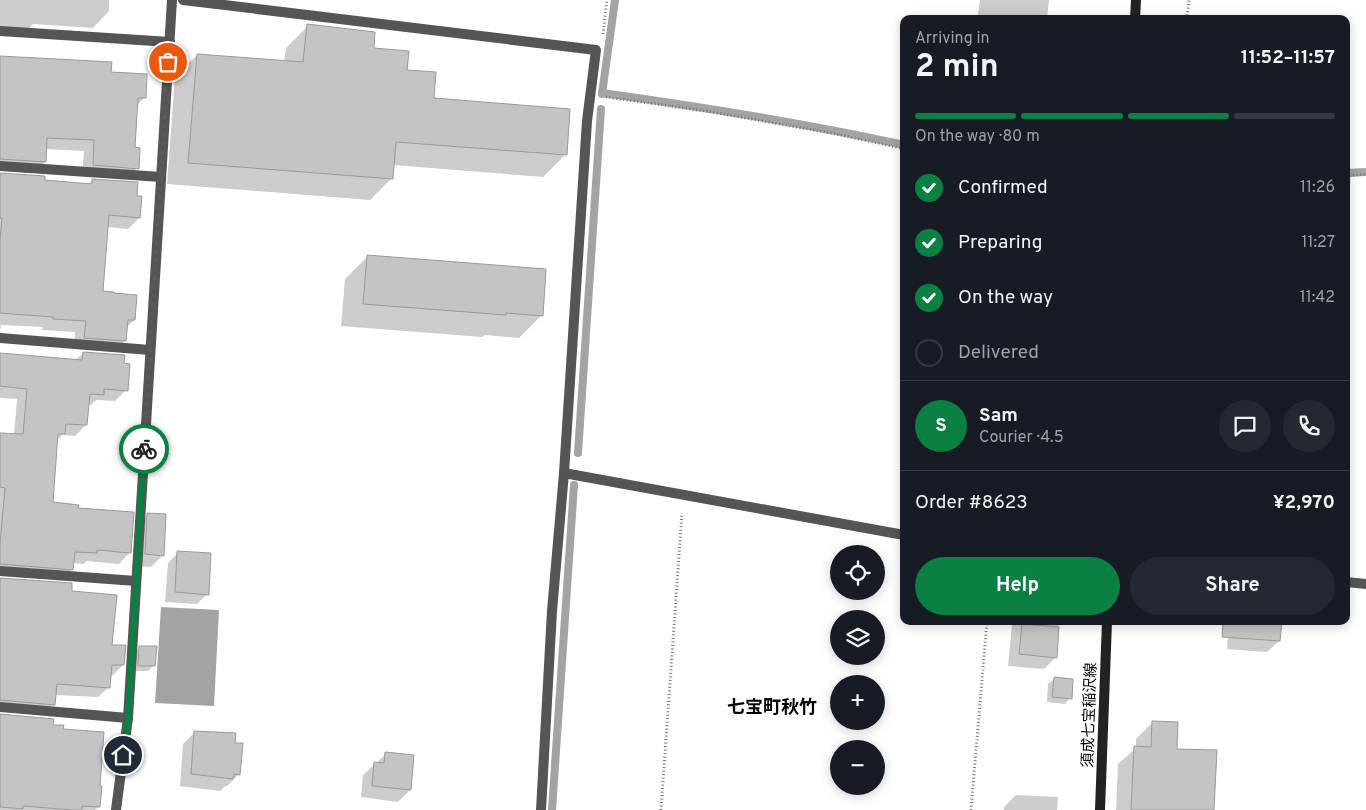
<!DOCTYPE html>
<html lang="en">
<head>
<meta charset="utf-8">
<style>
  :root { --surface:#171b24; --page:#242831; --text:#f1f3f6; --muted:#9ea1a6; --line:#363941; --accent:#0b8043 }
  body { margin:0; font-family:Overpass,"Noto Sans JP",sans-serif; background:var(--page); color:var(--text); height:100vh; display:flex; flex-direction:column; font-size:19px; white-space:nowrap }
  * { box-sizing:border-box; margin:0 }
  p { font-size:16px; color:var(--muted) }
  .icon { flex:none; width:28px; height:28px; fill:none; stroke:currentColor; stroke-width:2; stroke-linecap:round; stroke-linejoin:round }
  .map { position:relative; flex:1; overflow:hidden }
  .sheet { position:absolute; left:900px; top:15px; width:450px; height:610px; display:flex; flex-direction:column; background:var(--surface); border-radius:10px; box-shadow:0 2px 12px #0003 }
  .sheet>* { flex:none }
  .controls { position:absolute; left:830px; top:545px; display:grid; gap:10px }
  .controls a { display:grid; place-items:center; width:55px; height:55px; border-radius:50%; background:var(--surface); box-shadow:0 2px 12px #0003; font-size:25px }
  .pin { position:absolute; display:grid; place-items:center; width:42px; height:42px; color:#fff; margin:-21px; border:2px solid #fff; border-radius:50%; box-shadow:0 1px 5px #0007 }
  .courier { position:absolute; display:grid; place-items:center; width:50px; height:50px; margin:-25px; border:4px solid #0b8043; border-radius:50%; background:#fff; color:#222; box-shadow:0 1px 6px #0007 }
  .headline em { font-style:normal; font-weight:700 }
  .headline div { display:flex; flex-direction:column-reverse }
  .headline { display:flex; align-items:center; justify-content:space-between; height:85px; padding:0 15px }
  h1 { font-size:32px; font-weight:700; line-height:38px }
  .bar { display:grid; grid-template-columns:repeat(4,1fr); gap:8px 5px; align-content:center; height:60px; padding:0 15px }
  .bar i { height:6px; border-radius:4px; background:var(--line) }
  .bar .current { background:var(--accent) }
  .bar p { grid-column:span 4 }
  .line { display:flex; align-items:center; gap:12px; padding:0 15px; border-top:1px solid var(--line) }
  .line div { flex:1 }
  .round { display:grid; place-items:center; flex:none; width:52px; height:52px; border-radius:26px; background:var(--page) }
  ol { padding:0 15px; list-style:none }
  li { display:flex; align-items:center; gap:15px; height:55px }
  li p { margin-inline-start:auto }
  li .icon { padding:5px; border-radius:50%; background:var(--accent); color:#fff; stroke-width:4 }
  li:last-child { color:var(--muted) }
  li i { width:28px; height:28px; border:2px solid var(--line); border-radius:50% }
  .button { display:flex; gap:10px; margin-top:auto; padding:10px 15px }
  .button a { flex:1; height:58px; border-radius:30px; background:var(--accent); color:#fff; font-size:20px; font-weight:700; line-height:58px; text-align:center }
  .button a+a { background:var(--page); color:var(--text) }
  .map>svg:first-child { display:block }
  .water { fill:#a3a3a3 }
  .shadow { fill:#0003 }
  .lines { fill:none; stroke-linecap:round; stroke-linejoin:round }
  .stream { stroke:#a3a3a3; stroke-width:8 }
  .building { fill:#c4c4c4; stroke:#999 }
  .path { stroke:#777; stroke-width:3; stroke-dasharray:1 2.5; stroke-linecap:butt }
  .minor { stroke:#555; stroke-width:10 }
  .secondary { stroke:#222; stroke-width:10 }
  .done { stroke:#595959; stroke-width:5; stroke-dasharray:0 9 }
  .route { stroke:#0b8043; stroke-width:6 }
  .labels { text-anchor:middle; stroke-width:4; stroke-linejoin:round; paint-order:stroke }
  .street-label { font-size:15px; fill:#000; stroke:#fff }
  .quarter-label { font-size:18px; font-weight:bold; fill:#000; stroke:#fff }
</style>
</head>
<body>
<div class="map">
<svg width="1366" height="810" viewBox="0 0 1366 810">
  <rect width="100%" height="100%" fill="#fff"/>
  <polygon class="water" points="161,607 219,610 214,706 155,703"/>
  <g class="shadow">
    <polygon points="0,0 109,0 109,11 93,28 33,24 28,29 0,28"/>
    <polygon points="980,0 1049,0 1047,19 977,19"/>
    <polygon points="308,26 373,49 406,71 433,100 565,155 543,177 393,165 392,178 370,200 167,184 175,77 197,55 284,62 286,48"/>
    <polygon points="0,57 110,74 144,98 136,106 133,149 137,168 126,179 82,176 84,151 45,149 45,162 33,173 0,171"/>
    <polygon points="0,174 44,181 88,185 92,180 136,197 139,218 128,229 107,227 101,292 134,320 126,328 125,341 113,352 74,349 75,332 42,330 43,327 1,325 0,331"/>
    <polygon points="367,257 542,315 519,338 485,335 482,337 341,326 345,279"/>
    <polygon points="83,353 126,390 115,401 96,400 91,405 88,405 86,425 75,436 62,435 56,441 51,503 77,510 130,552 119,564 87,561 84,564 73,563 72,569 61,580 0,576 0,434 14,435 17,399 0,398 0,354 75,361"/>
    <polygon points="148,514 163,555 151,567 134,566 136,526"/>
    <polygon points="178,553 207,594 197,604 165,602 168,563"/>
    <polygon points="0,579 70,592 111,646 123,665 113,675 109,675 109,687 98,697 55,695 54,704 43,715 0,711"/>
    <polygon points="984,621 1059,621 1056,657 1044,669 1008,666 1012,625 984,623"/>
    <polygon points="1229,621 1279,641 1267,652 1227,649"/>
    <polygon points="140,647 154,665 148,671 133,671 134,653"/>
    <polygon points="1054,679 1070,698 1065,704 1047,702 1048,684"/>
    <polygon points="0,715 52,726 62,730 99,787 99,807 95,810 0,810"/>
    <polygon points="1153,722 1176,750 1213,810 1116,810 1118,764 1136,748 1136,739"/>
    <polygon points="195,732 234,744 239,774 227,786 225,786 220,791 180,786 183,744"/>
    <polygon points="386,754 410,790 398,802 361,797 363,775"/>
    <polygon points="1016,795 1058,797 1057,810 1004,810 1004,807"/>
  </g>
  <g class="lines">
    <g class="stream">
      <path d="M602,93C703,107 804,123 904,145"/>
      <polyline points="602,94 615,0"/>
      <polyline points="1346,173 1366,172"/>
      <polyline points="578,453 601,109"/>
      <polyline points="552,810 574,485"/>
    </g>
  </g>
  <g class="building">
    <polygon points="307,24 375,32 374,48 409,51 407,70 436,72 434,98 570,109 567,155 396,142 393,179 188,163 197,54 303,62"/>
    <polygon points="0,56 112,62 111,72 147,74 146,98 138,98 135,147 140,148 139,169 93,165 94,140 47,138 46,162 0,159"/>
    <polygon points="0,173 45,176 45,180 92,184 92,179 138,182 137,196 142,196 140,218 109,215 103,291 114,292 114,293 137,295 135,320 128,320 126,341 84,338 86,321 53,319 53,317 0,313 0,240 2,218 0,218"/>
    <polygon points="367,255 546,269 543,316 506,313 506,315 363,304"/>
    <polygon points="83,352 125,355 124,363 130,364 128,391 104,389 104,395 90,394 87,425 66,424 65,434 58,434 53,502 79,505 78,508 134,512 131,553 97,550 97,553 75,552 73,570 0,564 0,543 5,488 0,487 0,433 23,434 27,389 0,386 0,353 82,360"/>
    <polygon points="147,513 166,514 164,556 145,554"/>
    <polygon points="177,551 211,553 209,595 175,592"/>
    <polygon points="0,578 72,583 72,591 117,595 112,645 126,645 124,665 112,665 110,688 57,684 55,705 0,700"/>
    <polygon points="1223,621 1282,621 1280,641 1222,637"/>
    <polygon points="1022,624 1059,627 1057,658 1019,654"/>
    <polygon points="139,646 157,646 155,666 138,666"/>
    <polygon points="1054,677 1073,679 1072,699 1052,697"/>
    <polygon points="0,714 54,719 53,725 64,725 63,729 104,732 100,786 102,786 100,807 82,806 82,810 73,810 23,806 23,809 0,807"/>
    <polygon points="1152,721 1178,722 1177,749 1217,750 1214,810 1131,810 1134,746 1151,747"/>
    <polygon points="194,731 236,733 235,743 243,743 240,775 234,774 233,779 191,774"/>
    <polygon points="385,752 414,755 411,790 372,786 374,762 384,763"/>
  </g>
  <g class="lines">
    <g class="path">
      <polyline points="1187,19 1189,0"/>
      <polyline points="603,34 607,0"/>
      <polyline points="606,97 712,112 836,134 904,149"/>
      <polyline points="1346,176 1366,174"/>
      <polyline points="661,810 682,513"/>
      <polyline points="971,810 987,621"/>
    </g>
    <g class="minor">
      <polyline points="183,0 596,50 587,121 564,473 552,611 541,810"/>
      <polyline points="0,31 170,42"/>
      <polyline points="0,166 161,177"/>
      <polyline points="0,338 150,350"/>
      <polyline points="564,473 904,535"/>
      <polyline points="0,571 136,581"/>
      <polyline points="1346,582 1366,584"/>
      <polyline points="0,707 128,718"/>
      <polyline points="116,810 128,718 172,0"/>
    </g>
    <g class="secondary">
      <polyline points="1135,19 1136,0"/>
      <polyline points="1100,810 1107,621"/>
    </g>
  </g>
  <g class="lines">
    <polyline class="done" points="144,449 168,62"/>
    <polyline class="route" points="123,755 128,718 144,449"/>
  </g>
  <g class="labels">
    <g class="street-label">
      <text transform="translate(1089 715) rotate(-88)" y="5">須成七宝稲沢線</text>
    </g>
    <g class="quarter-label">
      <text x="772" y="713">七宝町秋竹</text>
    </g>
  </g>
</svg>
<div class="controls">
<a><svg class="icon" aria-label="locate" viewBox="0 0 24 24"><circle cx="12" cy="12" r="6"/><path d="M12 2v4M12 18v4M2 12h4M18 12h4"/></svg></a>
<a><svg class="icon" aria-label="layers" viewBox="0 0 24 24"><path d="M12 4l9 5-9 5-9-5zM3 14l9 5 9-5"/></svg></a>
<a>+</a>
<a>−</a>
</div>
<div class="pin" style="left:168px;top:62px;background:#ea580c"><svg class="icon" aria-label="bag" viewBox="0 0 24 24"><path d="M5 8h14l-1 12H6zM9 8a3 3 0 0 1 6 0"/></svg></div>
<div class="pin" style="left:123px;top:755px;background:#1f2937"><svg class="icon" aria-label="home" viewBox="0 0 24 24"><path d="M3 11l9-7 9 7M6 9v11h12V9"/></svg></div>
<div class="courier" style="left:144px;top:449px"><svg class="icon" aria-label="bike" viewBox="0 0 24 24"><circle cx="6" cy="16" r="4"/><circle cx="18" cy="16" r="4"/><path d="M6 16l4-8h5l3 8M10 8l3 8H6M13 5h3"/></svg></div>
<section class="sheet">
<div class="headline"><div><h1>2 min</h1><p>Arriving in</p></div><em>11:52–11:57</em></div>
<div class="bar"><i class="current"></i><i class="current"></i><i class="current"></i><i></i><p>On the way · 80 m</p></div>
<ol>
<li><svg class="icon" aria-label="check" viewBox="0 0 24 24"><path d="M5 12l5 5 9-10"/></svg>Confirmed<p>11:26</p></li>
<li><svg class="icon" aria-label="check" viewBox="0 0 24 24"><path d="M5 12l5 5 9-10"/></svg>Preparing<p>11:27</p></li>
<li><svg class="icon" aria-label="check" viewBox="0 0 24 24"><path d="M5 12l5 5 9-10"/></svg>On the way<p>11:42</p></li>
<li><i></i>Delivered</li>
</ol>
<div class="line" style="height:90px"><b class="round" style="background:var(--accent);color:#fff">S</b><div><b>Sam</b><p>Courier · 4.5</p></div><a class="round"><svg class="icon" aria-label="chat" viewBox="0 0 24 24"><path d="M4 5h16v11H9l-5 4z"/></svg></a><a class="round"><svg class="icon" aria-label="phone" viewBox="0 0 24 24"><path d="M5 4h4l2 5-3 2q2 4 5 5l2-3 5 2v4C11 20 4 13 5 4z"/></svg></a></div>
<div class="line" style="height:65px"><div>Order #8623</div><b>¥2,970</b></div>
<div class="button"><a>Help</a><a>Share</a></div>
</section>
</div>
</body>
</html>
